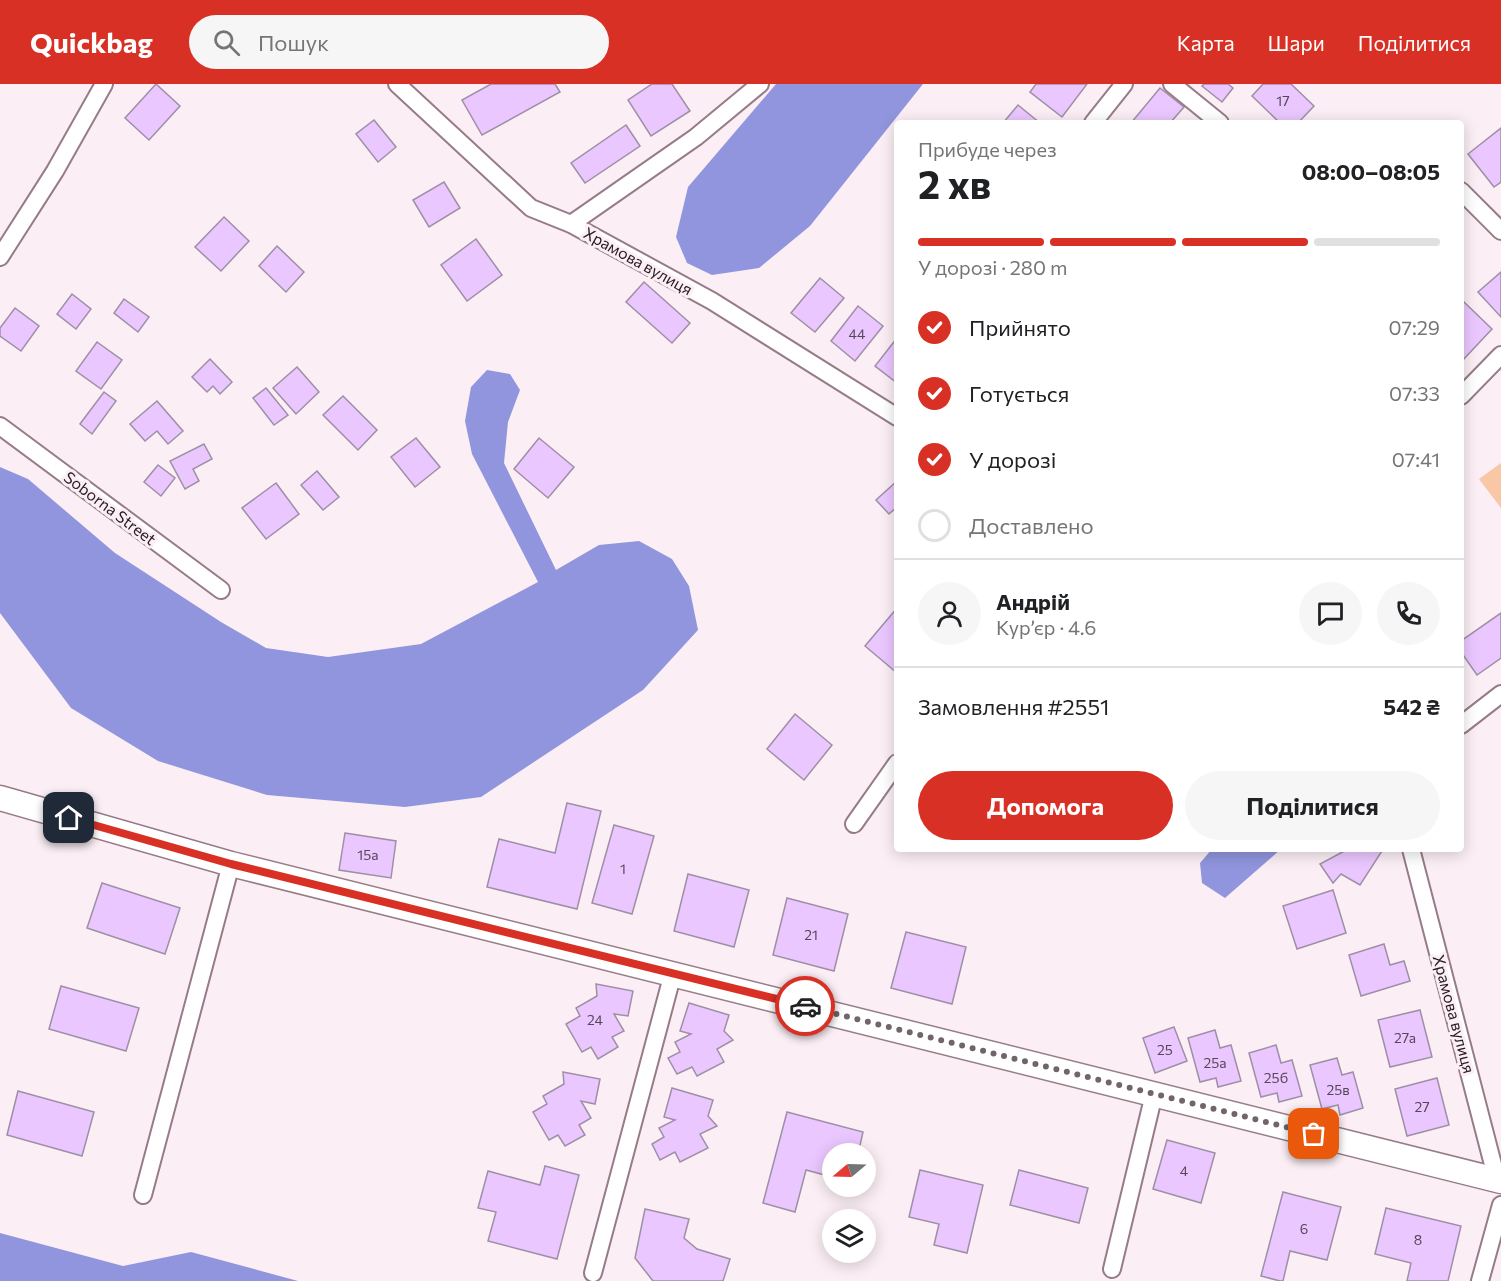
<!DOCTYPE html>
<html lang="uk">
<head>
<meta charset="utf-8">
<style>
  :root { --surface:#fff; --page:#f6f6f6; --text:#202124; --muted:#757577; --line:#e0e0e0; --accent:#d93025 }
  body { margin:0; font-family:Commissioner,sans-serif; background:var(--page); color:var(--text); height:100vh; display:flex; flex-direction:column; font-size:22px; white-space:nowrap }
  * { box-sizing:border-box; margin:0 }
  p { font-size:20px; color:var(--muted) }
  .icon { flex:none; width:33px; height:33px; fill:none; stroke:currentColor; stroke-width:2; stroke-linecap:round; stroke-linejoin:round }
  .map { position:relative; flex:1; overflow:hidden }
  .panel { position:absolute; left:894px; top:36px; width:570px; height:732px; display:flex; flex-direction:column; background:var(--surface); border-radius:6px; box-shadow:0 3px 15px #0003 }
  .panel>* { flex:none }
  .needle { width:39px; rotate:251deg }
  .fabs { position:absolute; left:822px; top:1059px; display:grid; gap:12px }
  .fabs a { display:grid; place-items:center; width:54px; height:54px; border-radius:50%; background:var(--surface); box-shadow:0 3px 15px #0003; font-size:30px }
  .pin { position:absolute; display:grid; place-items:center; width:51px; height:51px; color:#fff; margin:-26px; border-radius:12px; box-shadow:0 3px 9px #0006 }
  .courier { position:absolute; display:grid; place-items:center; width:60px; height:60px; margin:-30px; border:4px solid #d93025; border-radius:50%; background:#fff; color:#222; box-shadow:0 2px 8px #0007 }
  .overview em { font-style:normal; font-weight:700 }
  .overview div { display:flex; flex-direction:column-reverse }
  .overview { display:flex; align-items:center; justify-content:space-between; height:102px; padding:0 24px }
  h1 { font-size:39px; font-weight:700; line-height:45px }
  .bar { display:grid; grid-template-columns:repeat(4,1fr); gap:9px 6px; align-content:center; height:72px; padding:0 24px }
  .bar i { height:8px; border-radius:4px; background:var(--line) }
  .bar .active { background:var(--accent) }
  .bar p { grid-column:span 4 }
  .line { display:flex; align-items:center; gap:15px; padding:0 24px; border-top:2px solid var(--line) }
  .line div { flex:1 }
  .round { display:grid; place-items:center; flex:none; width:63px; height:63px; border-radius:32px; background:var(--page) }
  ol { padding:0 24px; list-style:none }
  li { display:flex; align-items:center; gap:18px; height:66px }
  li p { margin-inline-start:auto }
  li .icon { padding:6px; border-radius:50%; background:var(--accent); color:#fff; stroke-width:4 }
  li:last-child { color:var(--muted) }
  li i { width:33px; height:33px; border:3px solid var(--line); border-radius:50% }
  .primary-button { display:flex; gap:12px; margin-top:auto; padding:12px 24px }
  .primary-button a { flex:1; height:69px; border-radius:36px; background:var(--accent); color:#fff; font-size:24px; font-weight:700; line-height:69px; text-align:center }
  .primary-button a+a { background:var(--page); color:var(--text) }
  header { display:flex; align-items:center; gap:36px; box-sizing:border-box; height:84px; padding:0 30px; background:var(--accent); color:#fff }
  header strong { font-size:28px }
  nav { display:flex; gap:33px; margin-inline-start:auto; font-size:21px }
  .search { width:420px; height:54px; background:var(--page); display:flex; align-items:center; gap:15px; box-sizing:border-box; padding:0 21px; border-radius:33px; color:var(--muted); font-size:22px }
  .map>svg:first-child { display:block }
  .green { fill:#f9c6a6 }
  .water { fill:#9095dd }
  .building { fill:#ebc7ff; stroke:#9e8fa7; stroke-width:1.5 }
  .lines { fill:none; stroke-linecap:round; stroke-linejoin:round }
  .street-casing { stroke:#977b89; stroke-width:20 }
  .secondary-casing { stroke:#977b89; stroke-width:27 }
  .street { stroke:#fff; stroke-width:16 }
  .secondary { stroke:#fff; stroke-width:24 }
  .done { stroke:#71656b; stroke-width:6; stroke-dasharray:0 10.8 }
  .route { stroke:#d93025; stroke-width:8 }
  .labels { text-anchor:middle; stroke-width:6; stroke-linejoin:round; paint-order:stroke }
  .number-label { font-size:14px; fill:#574658 }
  .street-label { font-size:16px; fill:#261b21; stroke:#fbeff5 }
</style>
</head>
<body>
<header>
<strong>Quickbag</strong>
<div class="search"><svg class="icon" aria-label="search" viewBox="0 0 24 24"><circle cx="10" cy="10" r="6"/><path d="M15 15l6 6"/></svg>Пошук</div>
<nav><a>Карта</a><a>Шари</a><a>Поділитися</a></nav>
</header>
<div class="map">
<svg width="1501" height="1197" viewBox="0 0 1501 1197">
  <rect width="100%" height="100%" fill="#fbeff5"/>
  <polygon class="green" points="1501,379 1501,424 1479,395"/>
  <g class="water">
    <polygon points="776,0 923,0 810,142 759,184 712,191 687,179 676,153 688,103"/>
    <polygon points="487,286 510,290 520,306 508,338 504,379 556,486 599,461 639,457 672,475 689,502 698,546 643,606 481,713 405,723 267,711 158,677 71,624 0,529 0,383 28,395 115,469 221,538 266,564 328,573 421,560 538,498 472,370 465,337 471,303"/>
    <polygon points="1212,765 1281,765 1225,814 1202,799 1200,779"/>
    <polygon points="0,1149 123,1182 191,1168 298,1197 0,1197"/>
  </g>
  <g class="building">
    <polygon points="156,0 180,22 149,56 125,34"/>
    <polygon points="491,0 555,0 560,8 482,51 462,16"/>
    <polygon points="652,0 672,0 690,27 651,52 628,16"/>
    <polygon points="1036,0 1087,0 1062,33 1030,8"/>
    <polygon points="1204,0 1228,0 1233,4 1222,18 1202,2"/>
    <polygon points="1263,0 1291,0 1314,22 1298,39 1280,39 1252,12"/>
    <polygon points="1160,4 1184,23 1170,39 1131,39"/>
    <polygon points="1018,21 1040,39 1003,39"/>
    <polygon points="374,36 396,63 378,78 356,50"/>
    <polygon points="626,41 640,62 585,99 571,79"/>
    <polygon points="1501,44 1501,98 1494,103 1468,70"/>
    <polygon points="444,98 460,124 429,143 413,116"/>
    <polygon points="224,133 249,157 221,187 195,163"/>
    <polygon points="476,155 502,191 467,217 441,181"/>
    <polygon points="277,162 304,188 286,208 259,182"/>
    <polygon points="1501,188 1501,233 1478,208"/>
    <polygon points="820,194 844,214 815,248 791,229"/>
    <polygon points="644,198 690,239 672,259 626,218"/>
    <polygon points="72,210 91,225 76,245 57,230"/>
    <polygon points="124,215 149,233 138,248 114,229"/>
    <polygon points="1464,218 1492,245 1461,278 1461,222"/>
    <polygon points="858,222 883,242 855,277 831,257"/>
    <polygon points="15,224 39,242 21,267 0,252 0,244"/>
    <polygon points="897,254 897,299 875,282"/>
    <polygon points="97,258 122,276 101,305 76,287"/>
    <polygon points="210,275 232,298 220,310 213,302 207,308 192,293"/>
    <polygon points="297,283 319,308 296,330 273,304"/>
    <polygon points="266,304 288,331 274,341 253,314"/>
    <polygon points="104,308 116,317 92,350 80,340"/>
    <polygon points="343,312 377,346 358,366 323,331"/>
    <polygon points="157,317 183,347 168,360 157,347 145,357 130,340"/>
    <polygon points="416,354 440,383 415,403 391,373"/>
    <polygon points="539,354 574,383 548,414 514,385"/>
    <polygon points="204,360 212,375 193,385 199,397 185,405 170,377"/>
    <polygon points="158,381 175,394 161,412 144,398"/>
    <polygon points="317,387 339,413 323,426 301,401"/>
    <polygon points="897,397 897,423 889,430 876,416"/>
    <polygon points="276,399 299,430 266,455 242,424"/>
    <polygon points="897,524 897,589 865,562"/>
    <polygon points="1501,529 1501,574 1477,591 1461,568 1461,557"/>
    <polygon points="795,630 832,661 804,696 767,665"/>
    <polygon points="567,719 601,727 577,825 487,803 499,755 555,769"/>
    <polygon points="614,741 654,752 632,830 592,819"/>
    <polygon points="345,749 396,757 391,794 339,786"/>
    <polygon points="1348,765 1382,767 1360,801 1341,790 1333,799 1320,780"/>
    <polygon points="688,790 749,806 734,863 674,847"/>
    <polygon points="102,799 180,824 165,870 87,844"/>
    <polygon points="1333,806 1346,849 1297,865 1283,822"/>
    <polygon points="787,814 848,830 834,887 773,871"/>
    <polygon points="906,848 966,863 952,920 891,904"/>
    <polygon points="1384,860 1390,881 1404,877 1410,897 1361,912 1349,871"/>
    <polygon points="596,900 633,907 628,932 614,930 624,947 612,953 618,963 598,975 591,963 582,968 566,940 580,932 576,924 597,912"/>
    <polygon points="61,902 139,924 126,967 49,945"/>
    <polygon points="689,919 729,931 724,947 733,956 717,965 724,978 697,992 692,983 677,990 668,974 680,968 675,958 691,950 680,947"/>
    <polygon points="1420,926 1432,973 1390,983 1378,936"/>
    <polygon points="1174,943 1187,977 1155,989 1143,954"/>
    <polygon points="1215,946 1220,964 1231,961 1241,997 1218,1003 1216,994 1200,998 1188,954"/>
    <polygon points="1276,961 1281,979 1292,976 1302,1012 1279,1018 1277,1009 1261,1013 1249,969"/>
    <polygon points="1337,974 1342,991 1353,988 1363,1024 1340,1031 1338,1021 1322,1025 1310,981"/>
    <polygon points="563,988 600,995 595,1020 581,1017 591,1034 579,1041 585,1051 565,1062 558,1051 549,1056 533,1028 547,1020 543,1012 564,1000"/>
    <polygon points="1437,994 1449,1041 1407,1052 1395,1005"/>
    <polygon points="672,1004 713,1016 708,1032 717,1042 700,1050 708,1064 680,1078 675,1068 660,1076 652,1060 664,1053 659,1044 675,1036 664,1033"/>
    <polygon points="18,1007 94,1028 82,1072 7,1051"/>
    <polygon points="787,1028 863,1048 858,1070 832,1070 832,1093 806,1086 795,1128 763,1119"/>
    <polygon points="1167,1056 1215,1069 1201,1119 1153,1105"/>
    <polygon points="545,1082 579,1091 557,1175 488,1157 496,1128 478,1124 488,1087 540,1101"/>
    <polygon points="920,1086 983,1101 967,1169 934,1161 939,1140 909,1133"/>
    <polygon points="1019,1086 1088,1104 1079,1139 1010,1121"/>
    <polygon points="1283,1108 1341,1123 1327,1176 1290,1167 1283,1197 1280,1197 1261,1192"/>
    <polygon points="1386,1124 1461,1142 1448,1197 1407,1197 1411,1179 1375,1170"/>
    <polygon points="645,1125 689,1135 684,1154 697,1165 730,1175 723,1197 653,1197 635,1174"/>
  </g>
  <g class="lines">
    <defs>
      <g id="street">
        <polyline points="397,0 531,124 571,140 712,217 897,333"/>
        <polyline points="1172,0 1220,39"/>
        <polyline points="1093,39 1124,0"/>
        <polyline points="1461,107 1501,147"/>
        <polyline points="571,140 696,53 760,0"/>
        <polyline points="0,173 55,87 104,0"/>
        <polyline points="1461,312 1501,271"/>
        <polyline points="0,342 221,506"/>
        <polyline points="1461,641 1501,610"/>
        <polyline points="854,740 897,679"/>
        <polyline points="1411,765 1497,1096"/>
        <polyline points="143,1111 231,780"/>
        <polyline points="1112,1185 1154,1010"/>
        <polyline points="593,1189 673,889"/>
        <polyline points="1480,1197 1501,1121"/>
      </g>
      <polyline id="secondary" points="0,714 231,780 1501,1097"/>
    </defs>
    <use href="#street" class="street-casing"/>
    <use href="#secondary" class="secondary-casing"/>
    <use href="#street" class="street"/>
    <use href="#secondary" class="secondary"/>
  </g>
  <g class="lines">
    <polyline class="done" points="805,922 1314,1050"/>
    <polyline class="route" points="69,734 231,780 805,922"/>
  </g>
  <g class="labels">
    <g class="number-label">
      <text x="1283" y="22">17</text>
      <text x="857" y="255">44</text>
      <text x="368" y="776">15а</text>
      <text x="623" y="790">1</text>
      <text x="811" y="856">21</text>
      <text x="595" y="941">24</text>
      <text x="1405" y="959">27а</text>
      <text x="1165" y="971">25</text>
      <text x="1215" y="984">25а</text>
      <text x="1276" y="999">25б</text>
      <text x="1338" y="1011">25в</text>
      <text x="1422" y="1028">27</text>
      <text x="1184" y="1092">4</text>
      <text x="1304" y="1150">6</text>
      <text x="1418" y="1161">8</text>
    </g>
    <g class="street-label">
      <text transform="translate(638 177) rotate(29)" y="6">Храмова вулиця</text>
      <text transform="translate(110 424) rotate(37)" y="6">Soborna Street</text>
      <text transform="translate(1454 930) rotate(75)" y="6">Храмова вулиця</text>
    </g>
  </g>
</svg>
<div class="fabs">
<a><svg class="needle" viewBox="-14 -14 28 28"><path d="M0-13l5 13h-10z" fill="#e53935"/><path d="M0 13l5-13h-10z" fill="#757577"/></svg></a>
<a><svg class="icon" aria-label="layers" viewBox="0 0 24 24"><path d="M12 4l9 5-9 5-9-5zM3 14l9 5 9-5"/></svg></a>
</div>
<div class="pin" style="left:1314px;top:1050px;background:#ea580c"><svg class="icon" aria-label="bag" viewBox="0 0 24 24"><path d="M5 8h14l-1 12H6zM9 8a3 3 0 0 1 6 0"/></svg></div>
<div class="pin" style="left:69px;top:734px;background:#1f2937"><svg class="icon" aria-label="home" viewBox="0 0 24 24"><path d="M3 11l9-7 9 7M6 9v11h12V9"/></svg></div>
<div class="courier" style="left:805px;top:922px"><svg class="icon" aria-label="car" viewBox="0 0 24 24"><path d="M5 17H2v-5l4-1 3-4h7l3 4 3 1v5h-3M9 17h6M6 11h13"/><circle cx="7" cy="17" r="2"/><circle cx="17" cy="17" r="2"/></svg></div>
<section class="panel">
<div class="overview"><div><h1>2 хв</h1><p>Прибуде через</p></div><em>08:00–08:05</em></div>
<div class="bar"><i class="active"></i><i class="active"></i><i class="active"></i><i></i><p>У дорозі · 280 m</p></div>
<ol>
<li><svg class="icon" aria-label="check" viewBox="0 0 24 24"><path d="M5 12l5 5 9-10"/></svg>Прийнято<p>07:29</p></li>
<li><svg class="icon" aria-label="check" viewBox="0 0 24 24"><path d="M5 12l5 5 9-10"/></svg>Готується<p>07:33</p></li>
<li><svg class="icon" aria-label="check" viewBox="0 0 24 24"><path d="M5 12l5 5 9-10"/></svg>У дорозі<p>07:41</p></li>
<li><i></i>Доставлено</li>
</ol>
<div class="line" style="height:108px"><a class="round"><svg class="icon" aria-label="person" viewBox="0 0 24 24"><circle cx="12" cy="8" r="4"/><path d="M4 21q1-7 8-7t8 7"/></svg></a><div><b>Андрій</b><p>Кур’єр · 4.6</p></div><a class="round"><svg class="icon" aria-label="chat" viewBox="0 0 24 24"><path d="M4 5h16v11H9l-5 4z"/></svg></a><a class="round"><svg class="icon" aria-label="phone" viewBox="0 0 24 24"><path d="M5 4h4l2 5-3 2q2 4 5 5l2-3 5 2v4C11 20 4 13 5 4z"/></svg></a></div>
<div class="line" style="height:78px"><div>Замовлення #2551</div><b>542 ₴</b></div>
<div class="primary-button"><a>Допомога</a><a>Поділитися</a></div>
</section>
</div>
</body>
</html>
